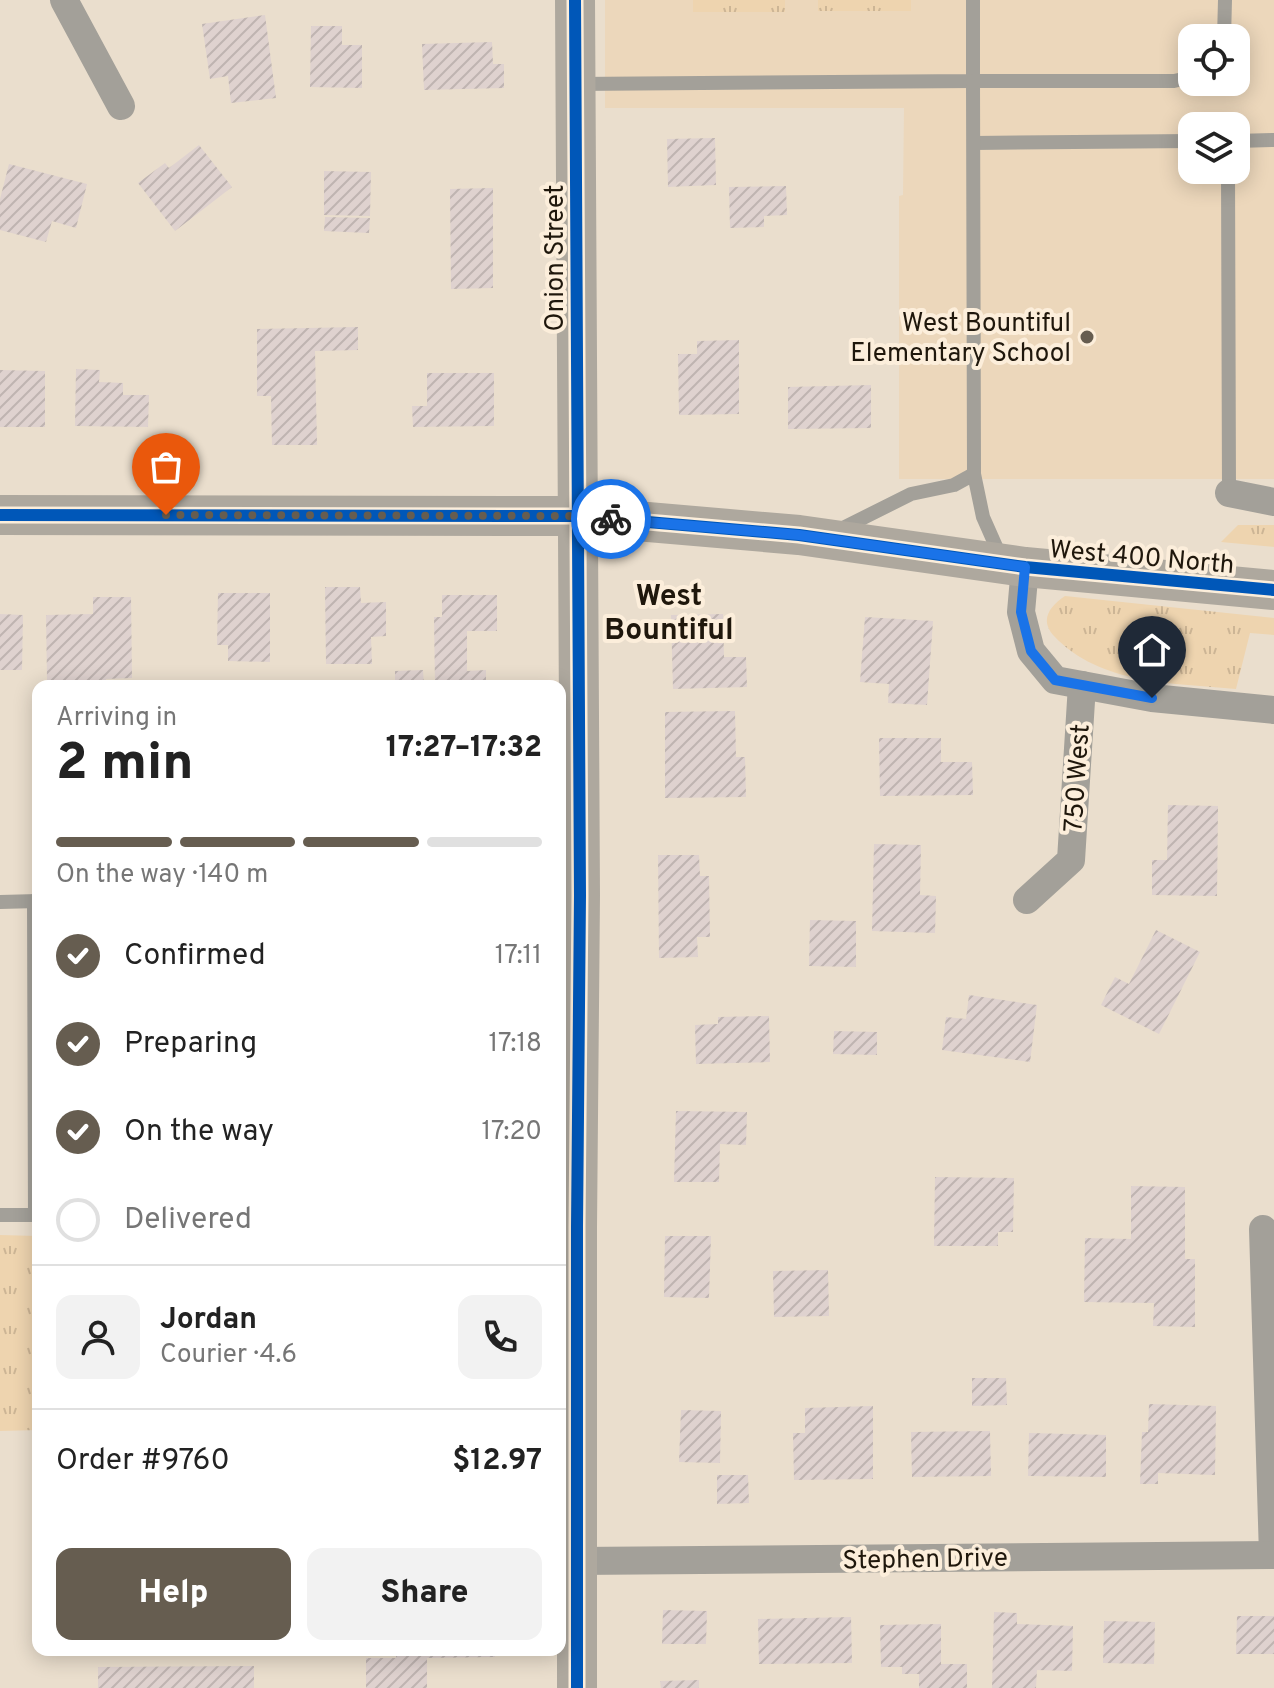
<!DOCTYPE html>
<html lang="en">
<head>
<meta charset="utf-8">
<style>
  :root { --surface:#fff; --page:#f2f2f2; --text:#222; --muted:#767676; --line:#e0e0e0; --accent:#665d50 }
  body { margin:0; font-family:Overpass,sans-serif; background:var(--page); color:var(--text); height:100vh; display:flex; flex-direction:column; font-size:30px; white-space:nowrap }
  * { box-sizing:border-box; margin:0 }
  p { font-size:26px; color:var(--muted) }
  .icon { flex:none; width:44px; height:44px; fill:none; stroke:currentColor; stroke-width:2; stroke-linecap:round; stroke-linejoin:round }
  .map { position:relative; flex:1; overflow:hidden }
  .sheet { position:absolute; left:32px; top:680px; width:534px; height:976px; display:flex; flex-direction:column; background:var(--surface); border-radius:16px; box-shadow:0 4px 20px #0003 }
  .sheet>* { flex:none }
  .fabs { position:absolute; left:1178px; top:24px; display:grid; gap:16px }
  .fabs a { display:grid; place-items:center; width:72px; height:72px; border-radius:16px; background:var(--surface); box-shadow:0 4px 20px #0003; font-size:40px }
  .pin { position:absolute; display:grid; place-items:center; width:68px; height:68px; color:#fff; margin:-82px -34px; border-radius:50% 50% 50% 0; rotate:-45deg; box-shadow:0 0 8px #0007 }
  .pin .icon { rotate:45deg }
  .courier { position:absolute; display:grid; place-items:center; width:80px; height:80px; margin:-40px; border:6px solid #1a73e8; border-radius:50%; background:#fff; color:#222; box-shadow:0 2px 10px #0007 }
  .summary em { font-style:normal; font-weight:800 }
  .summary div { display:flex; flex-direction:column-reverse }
  .summary { display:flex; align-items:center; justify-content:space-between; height:136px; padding:0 24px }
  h1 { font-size:52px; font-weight:800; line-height:60px }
  .bar { display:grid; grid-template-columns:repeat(4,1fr); gap:12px 8px; align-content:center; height:96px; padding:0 24px }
  .bar i { height:10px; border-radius:6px; background:var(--line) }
  .bar .active { background:var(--accent) }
  .bar p { grid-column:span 4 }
  .line { display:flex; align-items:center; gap:20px; padding:0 24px; border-top:2px solid var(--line) }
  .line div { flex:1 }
  .round { display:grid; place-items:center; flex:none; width:84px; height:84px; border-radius:16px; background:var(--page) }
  ol { padding:0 24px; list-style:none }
  li { display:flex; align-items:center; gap:24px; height:88px }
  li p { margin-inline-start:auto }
  li .icon { padding:8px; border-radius:50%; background:var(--accent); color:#fff; stroke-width:4 }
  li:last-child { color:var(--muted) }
  li i { width:44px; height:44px; border:4px solid var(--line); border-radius:50% }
  .primary-button { display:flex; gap:16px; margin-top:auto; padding:16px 24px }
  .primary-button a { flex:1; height:92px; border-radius:16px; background:var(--accent); color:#fff; font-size:32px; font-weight:800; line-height:92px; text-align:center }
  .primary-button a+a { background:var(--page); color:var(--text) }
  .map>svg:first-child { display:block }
  .built { fill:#ecd7bb; fill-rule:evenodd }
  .grass { fill:url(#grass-tufts) }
  .building { fill:url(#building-hatch) }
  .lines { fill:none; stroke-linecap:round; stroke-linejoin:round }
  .lane { stroke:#a3a099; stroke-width:14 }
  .street { stroke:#a3a099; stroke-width:28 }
  .secondary { stroke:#aea89e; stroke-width:40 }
  .cycleway-casing { stroke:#fceedb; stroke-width:17 }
  .cycleway { stroke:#0057b8; stroke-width:12 }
  .done { stroke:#665d50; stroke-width:8; stroke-dasharray:0 14.4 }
  .route { stroke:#1a73e8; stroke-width:10 }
  .poi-dot { fill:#665d50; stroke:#fceedb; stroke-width:3 }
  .labels { text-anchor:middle; stroke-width:8; stroke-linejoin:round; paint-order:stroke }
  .street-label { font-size:26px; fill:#1f170c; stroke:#fceedb }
  .poi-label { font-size:26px; fill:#1f170c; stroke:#fceedb; text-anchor:end }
  .quarter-label { font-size:30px; font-weight:bold; fill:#1f170c; stroke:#fceedb }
</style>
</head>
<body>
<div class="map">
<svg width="1274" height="1688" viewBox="0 0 1274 1688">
  <defs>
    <pattern id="grass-tufts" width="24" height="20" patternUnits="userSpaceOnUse" patternTransform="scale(2)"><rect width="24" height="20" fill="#eed4af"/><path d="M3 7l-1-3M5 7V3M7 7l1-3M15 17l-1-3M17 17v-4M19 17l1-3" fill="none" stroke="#ccb595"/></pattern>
    <pattern id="building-hatch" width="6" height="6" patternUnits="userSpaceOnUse" patternTransform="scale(2)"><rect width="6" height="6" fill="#dfd2cf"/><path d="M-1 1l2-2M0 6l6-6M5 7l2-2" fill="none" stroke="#bfb4b1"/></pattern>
  </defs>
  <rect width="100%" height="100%" fill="#eadecd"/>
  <path class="built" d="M605,0H1274V479H899V196L903,195L904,108H605ZM1192,38H1236V82H1192ZM1192,126H1236V170H1192Z"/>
  <g class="grass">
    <rect x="693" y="0" width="92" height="12"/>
    <rect x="818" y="0" width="93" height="11"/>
    <polygon points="1238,525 1274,525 1274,547 1221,542"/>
    <path d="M1065,596L1274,618V635L1250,633L1236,689C1174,683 1100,685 1054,636C1039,620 1050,606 1065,596Z"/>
    <polygon points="0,1235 38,1236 38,1430 0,1431"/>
  </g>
  <g class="building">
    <polygon points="265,15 276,98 231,103 228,76 210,79 202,24"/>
    <polygon points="311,26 342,26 342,45 362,45 362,88 310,87"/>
    <polygon points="492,42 493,64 504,64 504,88 424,90 422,44"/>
    <polygon points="715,138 716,185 668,187 667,139"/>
    <polygon points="199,145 232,187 175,231 138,183 165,163 169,168"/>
    <polygon points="9,164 87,184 76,228 52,221 46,242 0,230 0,199"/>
    <polygon points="324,171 371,172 370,216 324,215"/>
    <polygon points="786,186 787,215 764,216 764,227 730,228 729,187"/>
    <polygon points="493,188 493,288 451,289 450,189"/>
    <polygon points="325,217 370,218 369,233 324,231"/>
    <polygon points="358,327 358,350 315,351 317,445 272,445 271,396 257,396 257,329"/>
    <polygon points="739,340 739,414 679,415 678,354 697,354 697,341"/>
    <polygon points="76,369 100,370 99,382 123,383 123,395 149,395 148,427 75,426"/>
    <polygon points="0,370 45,371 45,427 0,427"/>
    <polygon points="427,373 494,373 494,426 413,427 412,406 427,406"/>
    <polygon points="871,385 871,428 788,429 788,387"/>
    <polygon points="325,587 360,587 361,603 386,602 386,636 371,637 372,664 326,664"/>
    <polygon points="218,593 270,593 270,662 228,661 228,645 217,645"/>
    <polygon points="442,595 497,595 497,631 467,631 467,671 486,670 486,686 435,686 434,617 442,617"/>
    <polygon points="93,597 131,597 132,678 106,679 106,686 73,686 73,680 47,680 46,615 93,614"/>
    <polygon points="0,614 23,615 22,670 0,670"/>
    <polygon points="723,614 724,657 746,657 747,687 673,689 671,615"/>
    <polygon points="865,617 933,621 927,705 888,703 889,684 860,682"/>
    <polygon points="423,670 424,686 395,686 395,671"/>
    <polygon points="735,711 736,757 745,757 746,797 665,798 665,712"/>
    <polygon points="879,738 941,738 941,762 972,762 973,795 880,796"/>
    <polygon points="1168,805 1218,806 1217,896 1152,895 1152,860 1167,860"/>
    <polygon points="874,844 921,845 920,895 936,896 935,933 872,931"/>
    <polygon points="658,855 699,855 700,876 709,876 710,937 697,937 698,957 659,958"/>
    <polygon points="810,920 856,921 856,967 809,966"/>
    <polygon points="1156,930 1200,952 1159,1034 1101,1005 1115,977 1129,984"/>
    <polygon points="969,995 1037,1005 1030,1062 942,1050 946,1017 966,1019"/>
    <polygon points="769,1016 770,1062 696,1064 695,1025 718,1024 718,1017"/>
    <polygon points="834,1031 877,1032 877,1055 833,1054"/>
    <polygon points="676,1111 747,1112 746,1145 720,1144 719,1182 674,1182"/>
    <polygon points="935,1177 1014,1178 1013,1232 998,1232 998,1246 934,1246"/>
    <polygon points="1131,1186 1185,1187 1185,1259 1195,1259 1195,1327 1153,1326 1154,1303 1084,1302 1085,1238 1131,1239"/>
    <polygon points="665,1236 711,1236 709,1298 664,1297"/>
    <polygon points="828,1270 829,1316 774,1317 773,1271"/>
    <polygon points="972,1378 1006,1378 1007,1405 972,1406"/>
    <polygon points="1149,1404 1216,1406 1215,1475 1158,1473 1158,1484 1140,1484 1142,1432 1148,1432"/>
    <polygon points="873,1406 873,1479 794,1480 793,1433 805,1433 805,1408"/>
    <polygon points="681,1410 721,1411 720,1463 679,1462"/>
    <polygon points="990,1431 991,1476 912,1477 911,1432"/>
    <polygon points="1029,1433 1106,1435 1106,1477 1028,1476"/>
    <polygon points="717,1475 748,1475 749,1503 717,1504"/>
    <polygon points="663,1610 707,1611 706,1644 662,1644"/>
    <polygon points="994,1612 1017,1613 1017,1624 1073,1626 1072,1671 1037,1670 1036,1688 992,1688"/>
    <polygon points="1237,1616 1274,1616 1274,1654 1236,1654"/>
    <polygon points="851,1617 852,1663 759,1664 758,1619"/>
    <polygon points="1104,1621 1155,1622 1154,1664 1103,1663"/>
    <polygon points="941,1624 941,1664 967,1664 967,1688 919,1688 919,1674 902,1674 902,1667 881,1667 880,1625"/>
    <polygon points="396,1650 495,1650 495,1657 427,1658 427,1688 366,1688 366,1658 396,1658"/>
    <polygon points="254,1666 254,1688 98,1688 98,1667"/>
    <polygon points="699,1680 699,1688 661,1688 660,1681"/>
  </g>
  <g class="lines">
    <g class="lane">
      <polyline points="1224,38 1225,0"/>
      <polyline points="576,84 973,81 973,0"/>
      <polyline points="1236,141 1274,140"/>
      <polyline points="974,143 1192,141"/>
      <polyline points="1228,170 1229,493"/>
      <polyline points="839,530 911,494 954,485 974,474"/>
      <polyline points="1002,560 983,517 974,474 973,81 1174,81 1192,77"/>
      <polyline points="34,901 35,1215"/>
      <polyline points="0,902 38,901"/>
      <polyline points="0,1215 38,1215"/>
    </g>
    <g class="street">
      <polyline points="64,0 121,106"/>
      <polyline points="1229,493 1274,502"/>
      <polyline points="1025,567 1021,612 1031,651 1055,680 1152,698 1274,710"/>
      <polyline points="1027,900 1071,860 1082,685"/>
      <polyline points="1263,1229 1273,1555"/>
      <polyline points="577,1561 1274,1555"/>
    </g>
    <g class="secondary">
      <polyline points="575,0 580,895 577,1227 577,1688"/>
      <polyline points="0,515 578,516 799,535 1025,567 1274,590"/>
    </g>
    <defs>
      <g id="cycleway">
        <polyline points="575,0 580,895 577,1227 577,1688"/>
        <polyline points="0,515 578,516 799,535 1025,567 1274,590"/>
      </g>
    </defs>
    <use href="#cycleway" class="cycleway-casing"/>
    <use href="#cycleway" class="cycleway"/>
  </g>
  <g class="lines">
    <polyline class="done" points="166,515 578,516 611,519"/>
    <polyline class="route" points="611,519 799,535 1025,567 1021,612 1031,651 1055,680 1152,698"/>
  </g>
  <circle class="poi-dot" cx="1087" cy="337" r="8"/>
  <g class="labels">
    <g class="street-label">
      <text transform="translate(554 258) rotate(-90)" y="9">Onion Street</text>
      <text transform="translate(1142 556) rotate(5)" y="9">West 400 North</text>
      <text transform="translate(1076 778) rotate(-86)" y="9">750 West</text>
      <text transform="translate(925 1558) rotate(-1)" y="9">Stephen Drive</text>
    </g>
    <g class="poi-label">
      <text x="1071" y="331">West Bountiful<tspan x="1071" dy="30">Elementary School</tspan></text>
    </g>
    <g class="quarter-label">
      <text x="669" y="605">West<tspan x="669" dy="34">Bountiful</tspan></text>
    </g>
  </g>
</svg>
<div class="fabs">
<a><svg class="icon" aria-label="locate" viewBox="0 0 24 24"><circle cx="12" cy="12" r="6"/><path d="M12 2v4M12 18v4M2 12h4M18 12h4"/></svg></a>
<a><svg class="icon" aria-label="layers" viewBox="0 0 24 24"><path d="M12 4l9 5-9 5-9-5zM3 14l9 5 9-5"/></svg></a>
</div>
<div class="pin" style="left:166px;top:515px;background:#ea580c"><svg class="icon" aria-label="bag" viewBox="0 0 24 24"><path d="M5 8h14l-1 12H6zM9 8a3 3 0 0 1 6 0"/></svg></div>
<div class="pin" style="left:1152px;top:698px;background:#1f2937"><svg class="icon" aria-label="home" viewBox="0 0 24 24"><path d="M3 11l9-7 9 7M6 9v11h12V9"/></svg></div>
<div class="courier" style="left:611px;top:519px"><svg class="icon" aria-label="bike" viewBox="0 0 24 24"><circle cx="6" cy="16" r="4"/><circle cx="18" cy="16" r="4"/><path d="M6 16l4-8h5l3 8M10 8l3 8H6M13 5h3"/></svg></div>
<section class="sheet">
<div class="summary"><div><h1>2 min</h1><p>Arriving in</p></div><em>17:27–17:32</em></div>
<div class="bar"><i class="active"></i><i class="active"></i><i class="active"></i><i></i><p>On the way · 140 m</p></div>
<ol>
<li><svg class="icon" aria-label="check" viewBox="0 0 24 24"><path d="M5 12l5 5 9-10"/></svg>Confirmed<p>17:11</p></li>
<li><svg class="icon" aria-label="check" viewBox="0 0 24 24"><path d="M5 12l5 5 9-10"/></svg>Preparing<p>17:18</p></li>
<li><svg class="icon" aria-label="check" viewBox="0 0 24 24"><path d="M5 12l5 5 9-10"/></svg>On the way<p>17:20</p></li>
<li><i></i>Delivered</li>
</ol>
<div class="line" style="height:144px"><a class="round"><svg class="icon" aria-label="person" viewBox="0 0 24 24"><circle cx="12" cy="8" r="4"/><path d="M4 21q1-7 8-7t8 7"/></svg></a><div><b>Jordan</b><p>Courier · 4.6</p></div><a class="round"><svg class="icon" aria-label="phone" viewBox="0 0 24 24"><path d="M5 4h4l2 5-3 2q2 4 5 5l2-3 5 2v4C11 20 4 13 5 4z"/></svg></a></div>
<div class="line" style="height:104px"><div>Order #9760</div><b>$12.97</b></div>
<div class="primary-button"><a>Help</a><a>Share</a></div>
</section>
</div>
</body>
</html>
